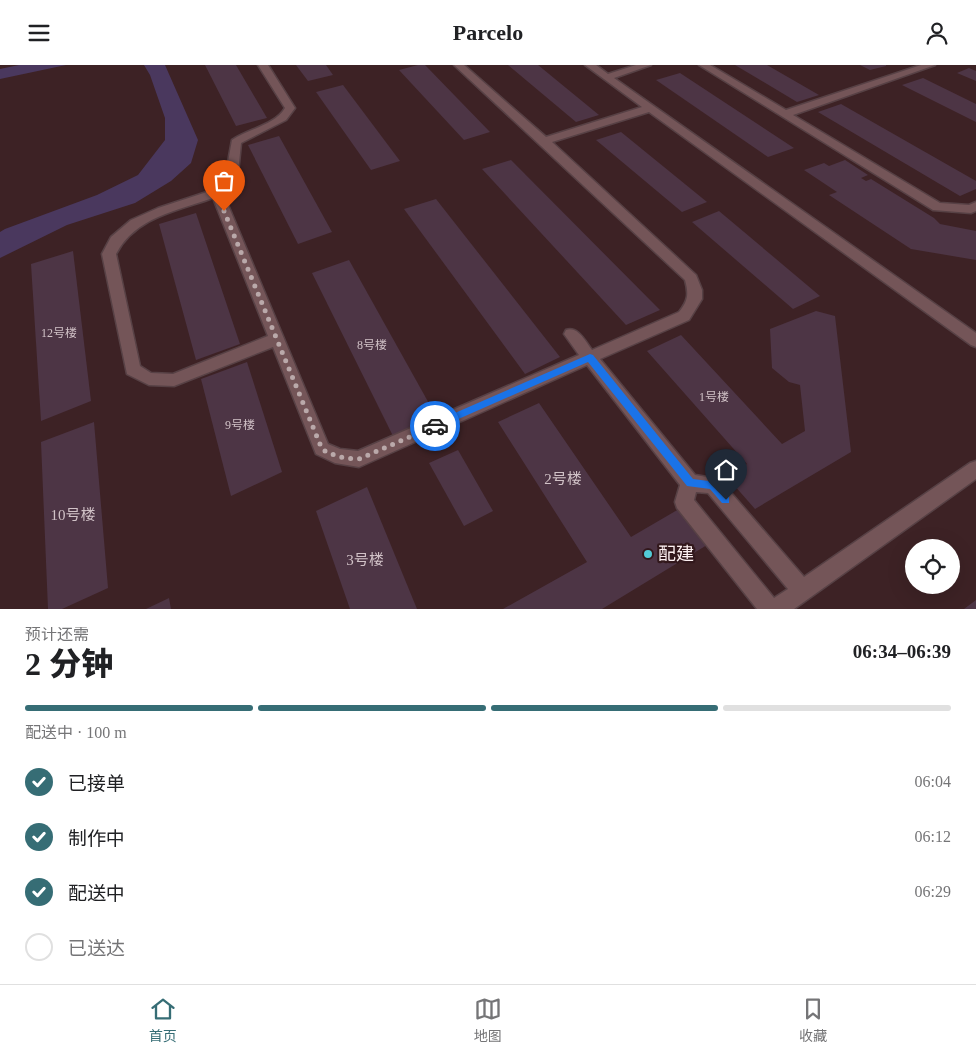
<!DOCTYPE html>
<html lang="zh">
<head>
<meta charset="utf-8">
<style>
  :root { --surface:#fff; --page:#f6f6f6; --text:#202124; --muted:#757577; --line:#e0e0e0; --accent:#366d75 }
  body { margin:0; font-family:"Times New Roman","Noto Sans SC",serif; background:var(--page); color:var(--text); height:100vh; display:flex; flex-direction:column; font-size:19px; white-space:nowrap }
  * { box-sizing:border-box; margin:0 }
  p { font-size:16px; color:var(--muted) }
  .icon { flex:none; width:28px; height:28px; fill:none; stroke:currentColor; stroke-width:2; stroke-linecap:round; stroke-linejoin:round }
  .map { position:relative; height:544px; overflow:hidden }
  .sheet { display:flex; flex-direction:column; background:var(--surface); flex:1 }
  .sheet>* { flex:none }
  .fabs { position:absolute; left:905px; top:474px; display:grid; gap:10px }
  .fabs a { display:grid; place-items:center; width:55px; height:55px; border-radius:50%; background:var(--surface); box-shadow:0 5px 20px #0002; font-size:25px }
  .pin { position:absolute; display:grid; place-items:center; width:42px; height:42px; color:#fff; margin:-51px -21px; border-radius:50% 50% 50% 0; rotate:-45deg; box-shadow:0 0 5px #0007 }
  .pin .icon { rotate:45deg }
  .courier { position:absolute; display:grid; place-items:center; width:50px; height:50px; margin:-25px; border:4px solid #1a73e8; border-radius:50%; background:#fff; color:#222; box-shadow:0 1px 6px #0007 }
  .headline em { font-style:normal; font-weight:800 }
  .headline div { display:flex; flex-direction:column-reverse }
  .headline { display:flex; align-items:center; justify-content:space-between; height:85px; padding:0 25px }
  h1 { font-size:32px; font-weight:800; line-height:38px }
  .bar { display:grid; grid-template-columns:repeat(4,1fr); gap:8px 5px; align-content:center; height:60px; padding:0 25px }
  .bar i { height:6px; border-radius:4px; background:var(--line) }
  .bar .active { background:var(--accent) }
  .bar p { grid-column:span 4 }
  ol { padding:0 25px; list-style:none }
  li { display:flex; align-items:center; gap:15px; height:55px }
  li p { margin-inline-start:auto }
  li .icon { padding:5px; border-radius:50%; background:var(--accent); color:#fff; stroke-width:4 }
  li:last-child { color:var(--muted) }
  li i { width:28px; height:28px; border:2px solid var(--line); border-radius:50% }
  header { display:flex; justify-content:space-between; align-items:center; height:65px; padding:0 25px; background:var(--surface); font-size:22px; font-weight:800 }
  .dock { display:flex; justify-content:space-around; align-items:center; height:70px; border-top:1px solid var(--line); background:var(--surface); font-size:14px; color:var(--muted) }
  .dock a { display:grid; justify-items:center; gap:2px }
  .dock .active { color:var(--accent) }
  .map>svg:first-child { display:block }
  .water { fill:#4a385e }
  .building { fill:#4d3545 }
  .lines { fill:none; stroke-linecap:round; stroke-linejoin:round }
  .street-casing { stroke:#574145; stroke-width:3 }
  .street { fill:#745558; fill-rule:evenodd }
  .route { fill:#1a73e8 }
  .done { stroke:#baa9aa; stroke-width:5; stroke-dasharray:0 9 }
  .poi-dot { fill:#52cbd7; stroke:#32181c; stroke-width:2 }
  .labels { text-anchor:middle; stroke-width:4.5; stroke-linejoin:round; paint-order:stroke }
  .number-label { font-size:12px; fill:#d1c2c7 }
  .near-number-label { font-size:15px; fill:#d1c2c7 }
  .near-poi-label { font-size:18px; fill:#fdf1f2; stroke:#32181c; text-anchor:start }
</style>
</head>
<body>
<header><svg class="icon" aria-label="menu" viewBox="0 0 24 24"><path d="M4 6h16M4 12h16M4 18h16"/></svg>Parcelo<svg class="icon" aria-label="person" viewBox="0 0 24 24"><circle cx="12" cy="8" r="4"/><path d="M4 21q1-7 8-7t8 7"/></svg></header>
<div class="map">
<svg width="976" height="544" viewBox="0 0 976 544">
  <rect width="100%" height="100%" fill="#3d2225"/>
  <g class="water">
    <polygon points="19,0 66,0 0,14 0,4"/>
    <polygon points="144,0 165,0 198,75 191,98 171,116 135,138 67,160 0,193 0,167 5,164 97,130 138,110 165,75 165,53 150,10"/>
  </g>
  <g class="building">
    <polygon points="205,0 236,0 267,53 236,61"/>
    <polygon points="296,0 326,0 333,10 308,16"/>
    <polygon points="418,0 425,0 490,67 464,75 399,5"/>
    <polygon points="508,0 538,0 599,50 576,57"/>
    <polygon points="735,0 767,0 819,30 797,37"/>
    <polygon points="860,0 886,0 886,1 870,5"/>
    <polygon points="969,3 976,6 976,16 957,8"/>
    <polygon points="680,8 794,83 768,92 656,15"/>
    <polygon points="923,13 976,39 976,57 902,20"/>
    <polygon points="343,20 400,96 371,105 316,27"/>
    <polygon points="841,39 976,116 976,124 960,131 818,47"/>
    <polygon points="621,67 707,137 682,147 596,75"/>
    <polygon points="279,71 332,167 298,179 248,80"/>
    <polygon points="511,95 660,245 626,260 482,104"/>
    <polygon points="845,95 868,110 861,113 866,116 871,114 934,153 940,159 976,166 976,195 911,184 829,130 837,127 804,105 824,98 829,101"/>
    <polygon points="436,134 560,292 525,309 404,144"/>
    <polygon points="719,146 820,231 793,244 692,157"/>
    <polygon points="196,148 240,279 196,295 159,159"/>
    <polygon points="73,186 91,336 41,356 31,199"/>
    <polygon points="349,195 436,351 393,371 312,208"/>
    <polygon points="816,246 835,251 851,387 755,444 726,411 747,399 647,286 681,270 782,379 805,366 800,320 789,317 772,303 770,264"/>
    <polygon points="247,297 282,407 231,431 201,314"/>
    <polygon points="539,338 631,472 679,444 707,480 602,544 503,544 587,497 498,357"/>
    <polygon points="94,357 108,523 62,544 48,544 41,377"/>
    <polygon points="458,385 493,446 464,461 429,398"/>
    <polygon points="367,422 417,544 350,544 316,446"/>
    <polygon points="169,533 171,544 146,544"/>
    <polygon points="976,535 976,544 964,544"/>
  </g>
  <g class="lines">
    <defs>
      <g id="street">
        <path d="M258,0H268L295,43L286,55L241,78L238,108L223,128L328,379L340,384L358,386L579,290L564,269L566,265C578,261 585,276 592,285L679,247C688,236 689,229 685,215L454,0H464L546,72L642,42L585,0H596L608,9L636,0H651L614,13L976,268V282L971,280L649,47L552,77L696,210L702,225V234L689,255L600,294L695,410L719,414L804,512L970,398L976,396V414L794,544H757L677,443L675,437L680,420L587,300L359,402L335,398L316,389L273,282L174,321L149,320L127,309L102,189L111,172L131,155L158,143L213,125L226,108L232,75C248,64 275,60 285,43ZM213,133L268,271L173,309L151,308L140,301L116,189C135,152 177,146 213,133ZM696,427L708,428L788,524L774,533L694,435Z"/>
        <polygon points="699,0 710,0 786,45 921,0 935,0 793,50 940,138 969,140 976,137 976,146 971,148 933,145"/>
      </g>
    </defs>
    <use href="#street" class="street-casing"/>
    <use href="#street" class="street"/>
  </g>
  <polygon class="route" points="590,289 593,290 693,414 716,417 729,432 729,438 722,438 710,424 687,421 588,297 438,363 432,363 430,361 432,358"/>
  <g class="lines">
    <polyline class="done" points="224,146 322,384 328,388 344,393 359,394 435,361"/>
  </g>
  <circle class="poi-dot" cx="648" cy="489" r="5"/>
  <g class="labels">
    <g class="number-label">
      <text x="59" y="272">12号楼</text>
      <text x="372" y="284">8号楼</text>
      <text x="714" y="336">1号楼</text>
      <text x="240" y="364">9号楼</text>
    </g>
    <g class="near-number-label">
      <text x="563" y="419">2号楼</text>
      <text x="73" y="455">10号楼</text>
      <text x="365" y="500">3号楼</text>
    </g>
    <g class="near-poi-label">
      <text x="658" y="495">配建</text>
    </g>
  </g>
</svg>
<div class="fabs">
<a><svg class="icon" aria-label="locate" viewBox="0 0 24 24"><circle cx="12" cy="12" r="6"/><path d="M12 2v4M12 18v4M2 12h4M18 12h4"/></svg></a>
</div>
<div class="pin" style="left:224px;top:146px;background:#ea580c"><svg class="icon" aria-label="bag" viewBox="0 0 24 24"><path d="M5 8h14l-1 12H6zM9 8a3 3 0 0 1 6 0"/></svg></div>
<div class="pin" style="left:726px;top:435px;background:#1f2937"><svg class="icon" aria-label="home" viewBox="0 0 24 24"><path d="M3 11l9-7 9 7M6 9v11h12V9"/></svg></div>
<div class="courier" style="left:435px;top:361px"><svg class="icon" aria-label="car" viewBox="0 0 24 24"><path d="M5 17H2v-5l4-1 3-4h7l3 4 3 1v5h-3M9 17h6M6 11h13"/><circle cx="7" cy="17" r="2"/><circle cx="17" cy="17" r="2"/></svg></div>
</div>
<section class="sheet">
<div class="headline"><div><h1>2 分钟</h1><p>预计还需</p></div><em>06:34–06:39</em></div>
<div class="bar"><i class="active"></i><i class="active"></i><i class="active"></i><i></i><p>配送中 · 100 m</p></div>
<ol>
<li><svg class="icon" aria-label="check" viewBox="0 0 24 24"><path d="M5 12l5 5 9-10"/></svg>已接单<p>06:04</p></li>
<li><svg class="icon" aria-label="check" viewBox="0 0 24 24"><path d="M5 12l5 5 9-10"/></svg>制作中<p>06:12</p></li>
<li><svg class="icon" aria-label="check" viewBox="0 0 24 24"><path d="M5 12l5 5 9-10"/></svg>配送中<p>06:29</p></li>
<li><i></i>已送达</li>
</ol>
</section>
<nav class="dock">
<a class="active"><svg class="icon" aria-label="home" viewBox="0 0 24 24"><path d="M3 11l9-7 9 7M6 9v11h12V9"/></svg>首页</a>
<a><svg class="icon" aria-label="map" viewBox="0 0 24 24"><path d="M3 6l6-2 6 2 6-2v14l-6 2-6-2-6 2zM9 4v14M15 6v14"/></svg>地图</a>
<a><svg class="icon" aria-label="saved" viewBox="0 0 24 24"><path d="M7 4h10v16l-5-4-5 4z"/></svg>收藏</a>
</nav>
</body>
</html>
